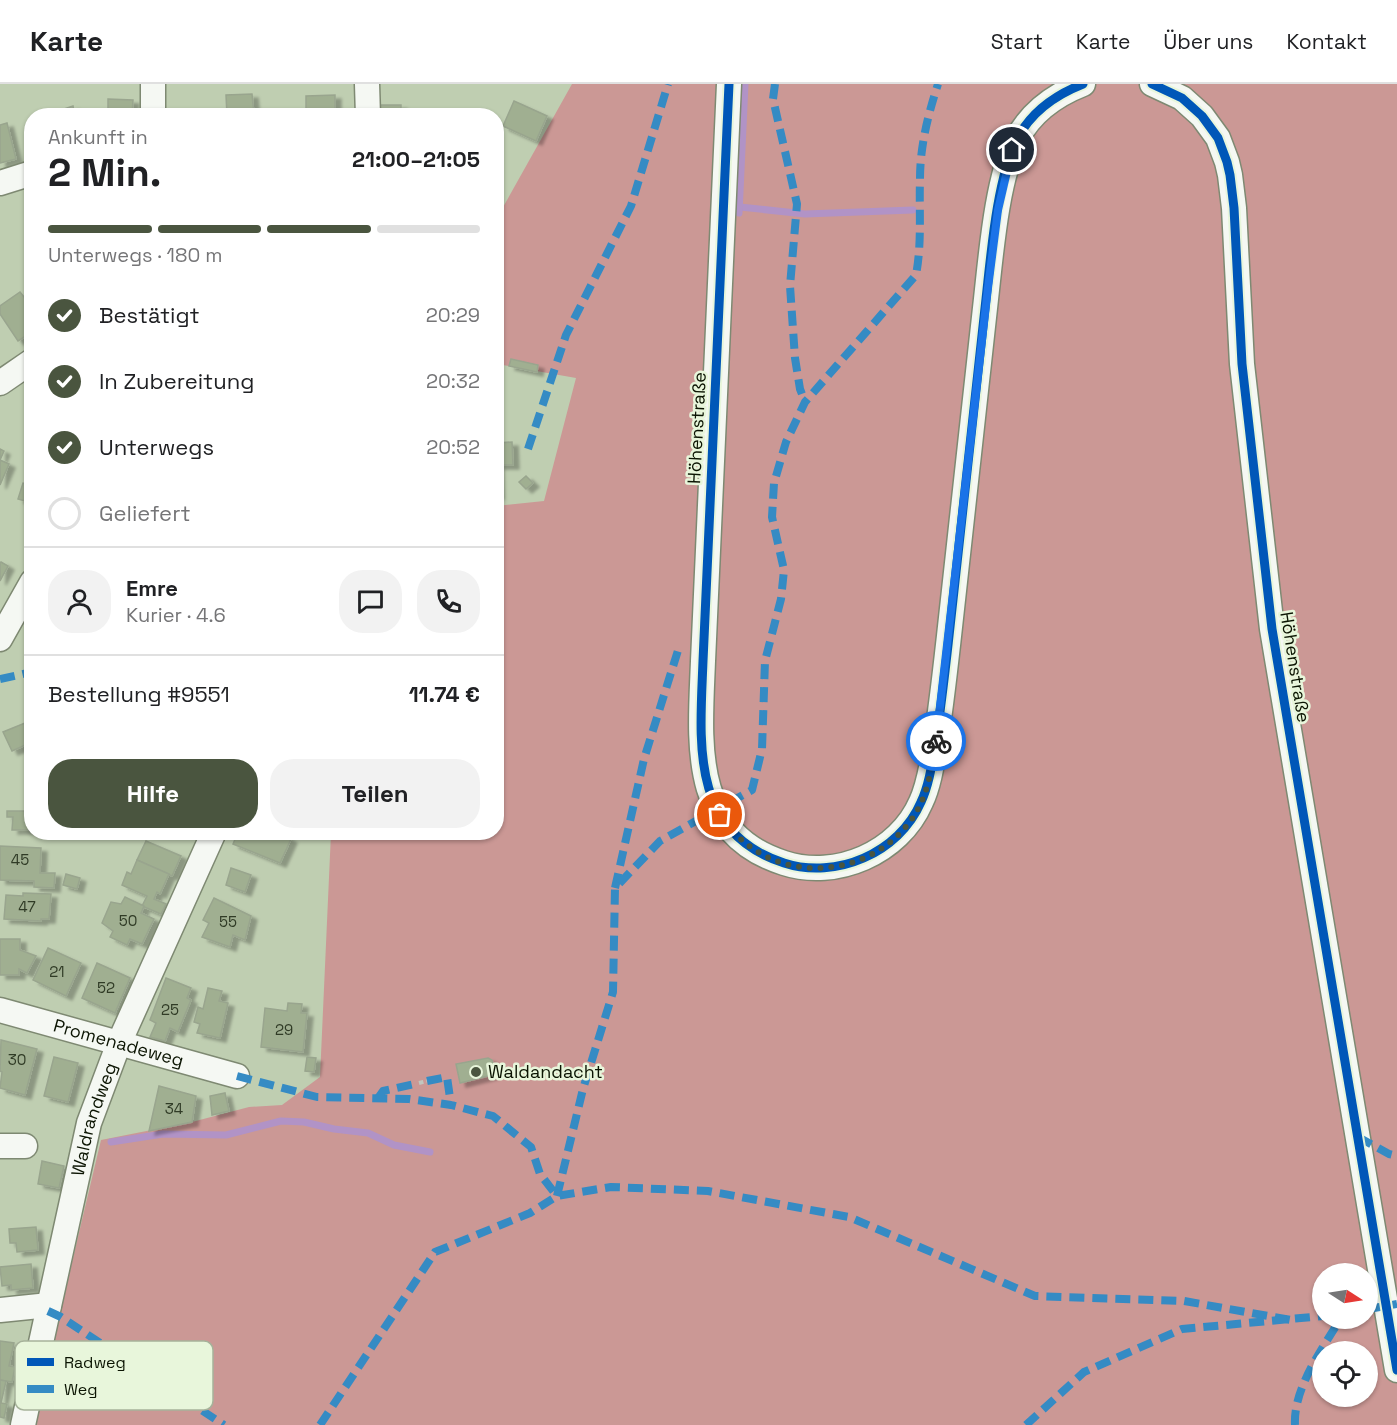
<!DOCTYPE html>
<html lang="de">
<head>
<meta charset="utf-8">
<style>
  :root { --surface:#fff; --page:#f2f2f2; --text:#202124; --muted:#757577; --line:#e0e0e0; --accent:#4a553f }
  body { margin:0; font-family:"Space Grotesk",sans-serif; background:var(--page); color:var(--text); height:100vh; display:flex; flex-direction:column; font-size:22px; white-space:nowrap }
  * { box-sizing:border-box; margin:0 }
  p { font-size:20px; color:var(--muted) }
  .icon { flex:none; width:33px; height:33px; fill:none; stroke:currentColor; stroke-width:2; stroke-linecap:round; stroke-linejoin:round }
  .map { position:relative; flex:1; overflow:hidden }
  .details { position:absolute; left:24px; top:24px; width:480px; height:732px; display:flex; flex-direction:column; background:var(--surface); border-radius:24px; box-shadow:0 2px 4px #0004 }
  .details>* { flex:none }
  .needle { width:39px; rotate:102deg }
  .controls { position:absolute; left:1312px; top:1179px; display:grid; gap:12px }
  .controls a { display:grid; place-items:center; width:66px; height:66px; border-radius:50%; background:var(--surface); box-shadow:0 2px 4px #0004; font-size:30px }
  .pin { position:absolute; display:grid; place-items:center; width:51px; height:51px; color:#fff; margin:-26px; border:3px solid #fff; border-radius:50%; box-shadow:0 2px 6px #0007 }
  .courier { position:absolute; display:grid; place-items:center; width:60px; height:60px; margin:-30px; border:4px solid #1a73e8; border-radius:50%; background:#fff; color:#222; box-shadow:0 2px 8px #0007 }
  .overview em { font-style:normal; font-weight:700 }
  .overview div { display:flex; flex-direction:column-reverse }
  .overview { display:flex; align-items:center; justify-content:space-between; height:102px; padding:0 24px }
  h1 { font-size:39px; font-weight:700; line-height:45px }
  .bar { display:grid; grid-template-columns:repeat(4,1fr); gap:9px 6px; align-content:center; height:72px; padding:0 24px }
  .bar i { height:8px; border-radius:4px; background:var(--line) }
  .bar .active { background:var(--accent) }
  .bar p { grid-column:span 4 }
  .line { display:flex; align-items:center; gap:15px; padding:0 24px; border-top:2px solid var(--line) }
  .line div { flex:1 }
  .round { display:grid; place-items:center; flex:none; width:63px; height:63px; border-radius:24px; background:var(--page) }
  ol { padding:0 24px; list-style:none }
  li { display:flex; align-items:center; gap:18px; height:66px }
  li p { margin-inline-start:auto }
  li .icon { padding:6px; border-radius:50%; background:var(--accent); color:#fff; stroke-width:4 }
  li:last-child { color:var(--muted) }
  li i { width:33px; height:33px; border:3px solid var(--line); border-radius:50% }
  .button { display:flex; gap:12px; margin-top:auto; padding:12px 24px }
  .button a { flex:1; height:69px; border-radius:24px; background:var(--accent); color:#fff; font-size:24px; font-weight:700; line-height:69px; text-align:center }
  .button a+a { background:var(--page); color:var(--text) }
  header { display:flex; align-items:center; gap:36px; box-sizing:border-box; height:84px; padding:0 30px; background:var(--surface); border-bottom:2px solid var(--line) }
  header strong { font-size:28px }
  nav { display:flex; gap:33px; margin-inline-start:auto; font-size:21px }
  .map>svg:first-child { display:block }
  .forest { fill:#cb9895; fill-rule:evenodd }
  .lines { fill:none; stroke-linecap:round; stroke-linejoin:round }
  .stream { stroke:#b193c6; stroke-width:7 }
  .building { fill:#a0af91; stroke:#99a58e; stroke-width:1.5; filter:url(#shadow) }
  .minor-casing { stroke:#7e8972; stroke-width:27 }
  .path { stroke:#c2c7bf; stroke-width:4; stroke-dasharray:4.5 3; stroke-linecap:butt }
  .minor { stroke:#f5f8f3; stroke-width:24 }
  .quiet { stroke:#358bc4; stroke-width:8; stroke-dasharray:15 8; stroke-linecap:butt }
  .cycleway-casing { stroke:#e8f6db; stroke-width:13 }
  .cycleway { stroke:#0057b8; stroke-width:9 }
  .done { stroke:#4a553f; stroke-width:6; stroke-dasharray:0 10.8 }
  .route { stroke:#1a73e8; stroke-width:8 }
  .poi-dot { fill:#4a553f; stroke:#e8f6db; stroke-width:2 }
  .labels { text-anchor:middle; stroke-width:5; stroke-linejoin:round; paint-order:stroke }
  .number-label { font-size:15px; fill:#303b26 }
  .street-label { font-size:18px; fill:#0b1402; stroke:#e8f6db }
  .poi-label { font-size:18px; fill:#0b1402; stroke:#e8f6db; text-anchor:start }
  .key { fill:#e8f6db; stroke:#a6b29a; stroke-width:1.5 }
  .key-label { font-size:16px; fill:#0b1402 }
</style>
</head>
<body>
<header>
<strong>Karte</strong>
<nav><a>Start</a><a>Karte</a><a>Über uns</a><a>Kontakt</a></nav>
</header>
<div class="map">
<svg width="1397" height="1341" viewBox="0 0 1397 1341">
  <defs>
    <filter id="shadow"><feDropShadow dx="6" dy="4" stdDeviation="1.5" flood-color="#0004"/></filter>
  </defs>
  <rect width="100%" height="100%" fill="#bfceb1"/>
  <path class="forest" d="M572,0H1397V1341H36L60,1229L101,1056L192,1038L249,1023L282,1021L320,993L331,749L496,748L497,422L544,417L576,294L497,280V134ZM1323,1190H1368V1234H1323ZM1323,1268H1368V1312H1323Z"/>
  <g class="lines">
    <g class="stream">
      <polyline points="740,123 805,130 913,126"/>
      <polyline points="739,129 745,0"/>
      <polyline points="111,1058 163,1050 226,1051 281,1037 304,1038 334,1045 368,1049 394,1061 430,1068"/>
    </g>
  </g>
  <g class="building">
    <polygon points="252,10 254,31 227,32 226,11"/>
    <polygon points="335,11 335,32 306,32 306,12"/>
    <polygon points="108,15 133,16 132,32 108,32"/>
    <polygon points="514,17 547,32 536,57 503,42"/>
    <polygon points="379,21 401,21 401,32 380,32"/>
    <polygon points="73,22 75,32 56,32 55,28"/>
    <polygon points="7,39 16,75 0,79 0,41"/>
    <polygon points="20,208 32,223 32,248 18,257 0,230 0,222"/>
    <polygon points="511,275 538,281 537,288 509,282"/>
    <polygon points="512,358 513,381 497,381 498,411 496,411 496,359"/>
    <polygon points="0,365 4,367 0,376 9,380 0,401"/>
    <polygon points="32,390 32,419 18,415 23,399 28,400"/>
    <polygon points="526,392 533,399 526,405 519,398"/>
    <polygon points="1,478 8,482 0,497 0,479"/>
    <polygon points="25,639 32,658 12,667 3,648"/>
    <polygon points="7,727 32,727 32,746 12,746 13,733 7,733"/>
    <polygon points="238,748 276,748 291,755 280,779 233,760"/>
    <polygon points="146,757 181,772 172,792 137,776"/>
    <polygon points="0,762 41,764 40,789 55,789 54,804 34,803 34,797 0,796"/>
    <polygon points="137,776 169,790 160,810 157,808 154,815 166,820 161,830 142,822 147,812 122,801 127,788 131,790"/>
    <polygon points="231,784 251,791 245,808 226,801"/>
    <polygon points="66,790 80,794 77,805 63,801"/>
    <polygon points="23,809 51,810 49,835 41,835 41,837 4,835 6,811 23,812"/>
    <polygon points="125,813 144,822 141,829 154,835 142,860 130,855 127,861 110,853 113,847 102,839 111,818 121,820"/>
    <polygon points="214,814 251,832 245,856 233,851 230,863 202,853 209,839 203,836"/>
    <polygon points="0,855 20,855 20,866 36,872 27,889 19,885 19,891 0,891"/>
    <polygon points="48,864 81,879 66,912 33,896"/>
    <polygon points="97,879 130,894 115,929 82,914"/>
    <polygon points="166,894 191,904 187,914 191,916 178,948 170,944 165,957 150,953 156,939 150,936"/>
    <polygon points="208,904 222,907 219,917 228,919 220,954 197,949 200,940 194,938 198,923 203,925"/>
    <polygon points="288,919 302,920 301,929 307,929 303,968 261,963 265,924 287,927"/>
    <polygon points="1,956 37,965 25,1011 0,1004 2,988 0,987"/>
    <polygon points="54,973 78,979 68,1018 44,1012"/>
    <polygon points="307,973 316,974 314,988 305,987"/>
    <polygon points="488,974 492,976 495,986 492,991 460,999 456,980"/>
    <polygon points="159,1002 196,1012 192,1038 149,1047"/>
    <polygon points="225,1009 229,1027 212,1031 210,1012"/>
    <polygon points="42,1077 64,1082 59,1104 38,1100"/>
    <polygon points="36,1143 38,1166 17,1168 16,1159 10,1159 9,1145"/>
    <polygon points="31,1180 33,1204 11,1206 11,1201 2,1202 0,1183"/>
    <polygon points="0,1257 14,1259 9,1282 15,1283 12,1298 0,1296"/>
    <polygon points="0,1296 6,1297 1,1319 7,1320 4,1334 0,1333"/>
  </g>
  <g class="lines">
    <defs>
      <g id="minor">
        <polyline points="367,0 368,32"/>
        <path d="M729,0L703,577C700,657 689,749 784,779C836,796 899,769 921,718C929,701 932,680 935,662C941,625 945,588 949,552C962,439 974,327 986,215C991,170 997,94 1017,55C1031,28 1055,11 1083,0"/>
        <polyline points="1152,0 1182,14 1202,32 1218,54 1227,78 1230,91 1234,124 1242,280 1272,545 1397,1286"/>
        <polyline points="153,32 153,0"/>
        <polyline points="0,99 32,89"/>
        <polyline points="0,299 32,277"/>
        <polyline points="0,555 32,498"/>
        <path id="s1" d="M0,926L237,992"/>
        <polyline points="0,1062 25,1062"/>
        <polyline points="0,1226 49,1221"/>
        <path id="s2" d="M23,1341L89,1039L119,959L214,748"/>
      </g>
    </defs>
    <use href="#minor" class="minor-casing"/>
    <polyline class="path" points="419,999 427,997"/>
    <use href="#minor" class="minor"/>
    <g class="quiet">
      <polyline points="775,0 773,15 797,120 790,202 795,274 800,305 805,318"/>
      <polyline points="528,365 566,251 631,122 668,0"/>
      <polyline points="0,595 32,588"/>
      <polyline points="615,804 644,675 680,560"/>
      <polyline points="237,992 317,1013 409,1015 451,1021 493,1032 531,1063 540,1090 557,1112"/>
      <polyline points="427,997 447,993 451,1021"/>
      <polyline points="378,1014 383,1007 419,999"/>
      <polyline points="1358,1053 1389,1070 1397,1072"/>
      <path d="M557,1112L583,1005L613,908L615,804L660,757L752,706L762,665L765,577L781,515L784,486L772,433L774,399L786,358L805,318L916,191C922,159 919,127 920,95C920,62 928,31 938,0"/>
      <polyline points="1368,1225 1397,1220"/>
      <polyline points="48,1227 61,1233 224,1341"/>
      <polyline points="320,1341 435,1168 530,1129 557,1112 611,1103 708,1107 849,1133 1035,1212 1184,1217 1291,1236"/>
      <polyline points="1026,1341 1084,1288 1182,1245 1323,1232"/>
      <path d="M1295,1341C1293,1305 1322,1265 1341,1234"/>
    </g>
    <defs>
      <g id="cycleway">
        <path d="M729,0L703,577C700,657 689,749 784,779C836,796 899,769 921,718C929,701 932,680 935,662C941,625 945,588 949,552C962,439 974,327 986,215C991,170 997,94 1017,55C1031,28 1055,11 1083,0"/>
        <polyline points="1152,0 1182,14 1202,32 1218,54 1227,78 1230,91 1234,124 1242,280 1272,545 1397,1286"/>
      </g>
    </defs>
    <use href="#cycleway" class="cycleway-casing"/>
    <use href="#cycleway" class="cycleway"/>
  </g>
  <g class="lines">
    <path class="done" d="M720,731C729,744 739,755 752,764C806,802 884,784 917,727C929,706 932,680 936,657"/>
    <polyline class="route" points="936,657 988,204 998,126 1012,66"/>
  </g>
  <circle class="poi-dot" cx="476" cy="988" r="6"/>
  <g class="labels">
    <g class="number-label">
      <text x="20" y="781">45</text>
      <text x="27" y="828">47</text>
      <text x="128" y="842">50</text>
      <text x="228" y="843">55</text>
      <text x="57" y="893">21</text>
      <text x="106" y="909">52</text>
      <text x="170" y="931">25</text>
      <text x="284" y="951">29</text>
      <text x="17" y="981">30</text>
      <text x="174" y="1030">34</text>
    </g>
    <g class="street-label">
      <text transform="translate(697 344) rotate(-87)" y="6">Höhenstraße</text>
      <text transform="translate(1295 583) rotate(81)" y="6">Höhenstraße</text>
      <text dy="6" stroke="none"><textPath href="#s1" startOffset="123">Promenadeweg</textPath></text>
      <text dy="6" stroke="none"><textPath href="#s2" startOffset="314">Waldrandweg</textPath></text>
    </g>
    <g class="poi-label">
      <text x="488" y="994">Waldandacht</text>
    </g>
  </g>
  <rect x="15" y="1257" width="198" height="69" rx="9" class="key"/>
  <rect x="27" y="1274" width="27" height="8" fill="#0057b8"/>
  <rect x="27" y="1301" width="27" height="8" fill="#358bc4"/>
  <g class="key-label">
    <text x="64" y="1284">Radweg</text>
    <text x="64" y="1311">Weg</text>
  </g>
</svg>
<div class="controls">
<a><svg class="needle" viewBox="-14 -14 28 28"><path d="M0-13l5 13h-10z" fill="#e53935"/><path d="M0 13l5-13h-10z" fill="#757577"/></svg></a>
<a><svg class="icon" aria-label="locate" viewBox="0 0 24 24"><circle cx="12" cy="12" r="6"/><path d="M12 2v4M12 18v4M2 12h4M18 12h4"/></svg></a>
</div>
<div class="pin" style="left:720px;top:731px;background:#ea580c"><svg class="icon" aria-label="bag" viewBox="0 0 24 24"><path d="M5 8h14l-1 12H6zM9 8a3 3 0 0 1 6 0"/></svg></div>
<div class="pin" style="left:1012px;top:66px;background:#1f2937"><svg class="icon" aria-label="home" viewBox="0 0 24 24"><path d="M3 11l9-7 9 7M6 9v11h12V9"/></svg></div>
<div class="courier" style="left:936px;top:657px"><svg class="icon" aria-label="bike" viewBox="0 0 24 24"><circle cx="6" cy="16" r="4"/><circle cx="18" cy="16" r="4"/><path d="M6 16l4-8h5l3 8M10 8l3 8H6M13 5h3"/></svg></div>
<section class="details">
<div class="overview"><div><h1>2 Min.</h1><p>Ankunft in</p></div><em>21:00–21:05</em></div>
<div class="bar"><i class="active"></i><i class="active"></i><i class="active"></i><i></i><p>Unterwegs · 180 m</p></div>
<ol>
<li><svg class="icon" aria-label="check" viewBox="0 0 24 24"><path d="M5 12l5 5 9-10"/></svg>Bestätigt<p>20:29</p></li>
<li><svg class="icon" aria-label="check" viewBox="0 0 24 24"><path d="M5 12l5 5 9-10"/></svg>In Zubereitung<p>20:32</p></li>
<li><svg class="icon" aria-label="check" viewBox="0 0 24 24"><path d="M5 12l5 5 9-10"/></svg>Unterwegs<p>20:52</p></li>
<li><i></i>Geliefert</li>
</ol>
<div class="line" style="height:108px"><a class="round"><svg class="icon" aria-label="person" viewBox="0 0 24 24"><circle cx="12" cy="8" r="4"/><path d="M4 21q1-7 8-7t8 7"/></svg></a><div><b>Emre</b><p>Kurier · 4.6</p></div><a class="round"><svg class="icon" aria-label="chat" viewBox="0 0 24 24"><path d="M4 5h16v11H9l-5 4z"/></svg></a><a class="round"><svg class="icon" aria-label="phone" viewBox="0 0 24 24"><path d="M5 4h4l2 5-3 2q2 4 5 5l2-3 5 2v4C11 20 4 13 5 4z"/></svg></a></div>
<div class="line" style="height:78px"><div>Bestellung #9551</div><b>11.74 €</b></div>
<div class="button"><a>Hilfe</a><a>Teilen</a></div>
</section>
</div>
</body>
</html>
